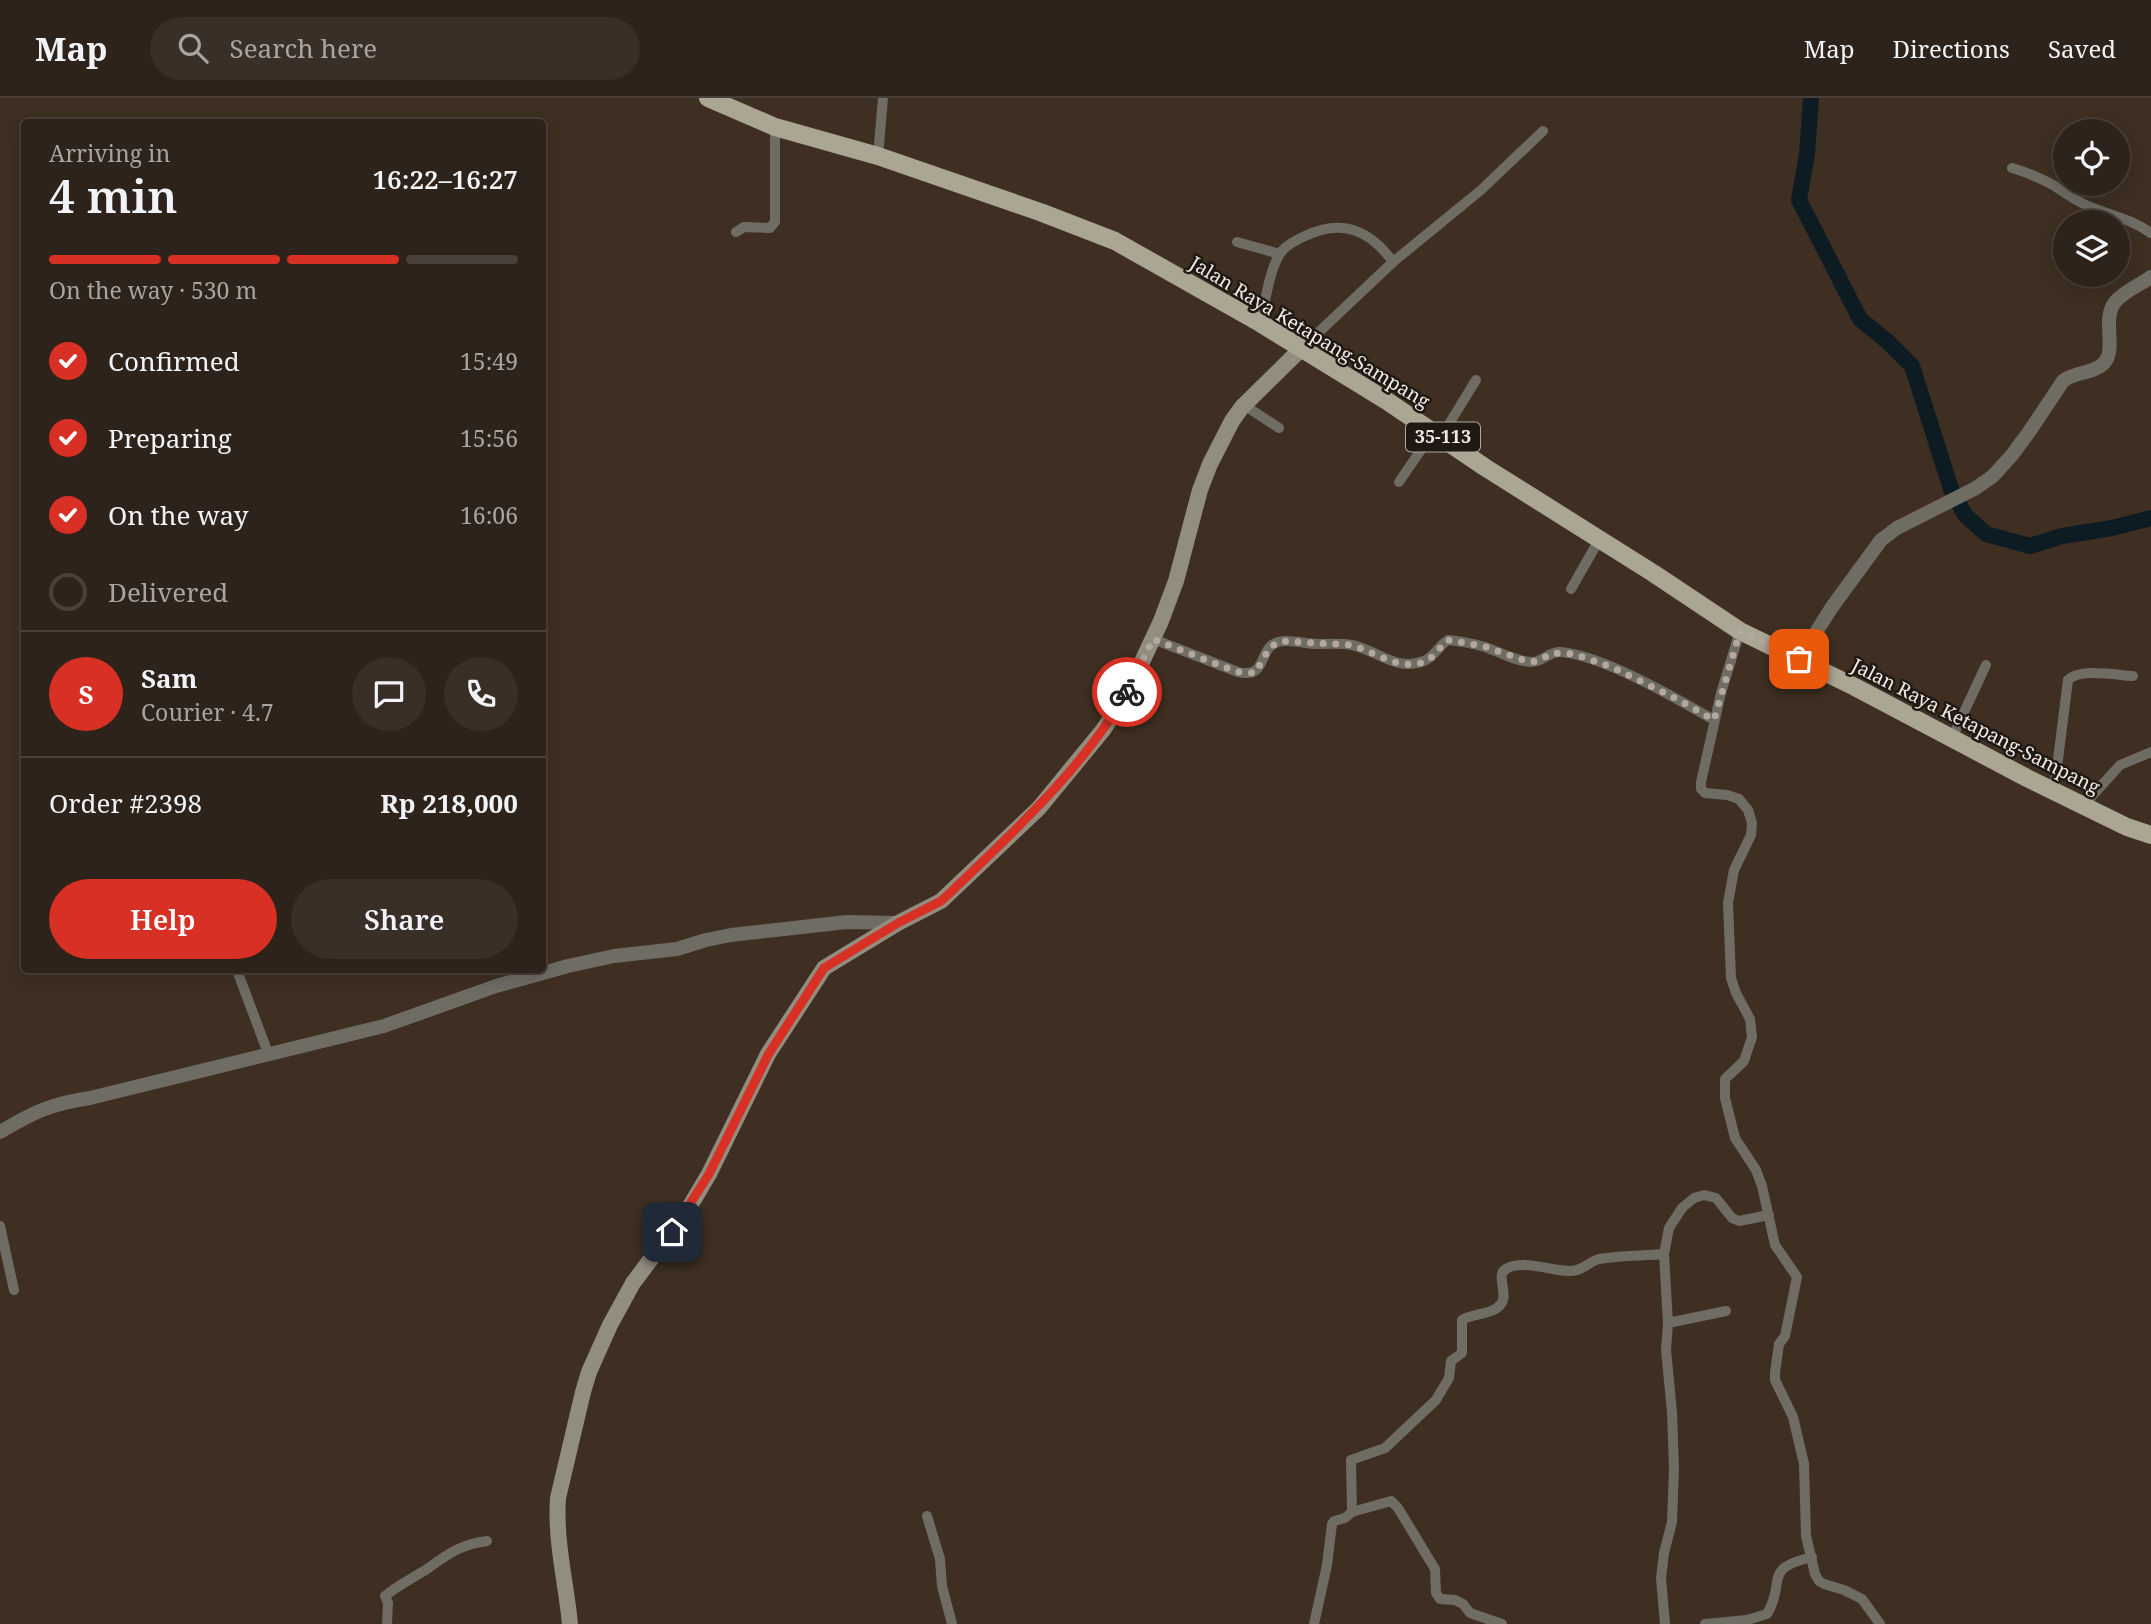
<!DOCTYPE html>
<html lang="en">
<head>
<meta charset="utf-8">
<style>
  :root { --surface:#2e231a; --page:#3a2f27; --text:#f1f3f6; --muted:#a7a4a2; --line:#494039; --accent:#d93025 }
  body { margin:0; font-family:"Noto Serif",serif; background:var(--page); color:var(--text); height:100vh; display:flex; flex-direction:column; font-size:26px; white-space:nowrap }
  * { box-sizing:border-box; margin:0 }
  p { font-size:23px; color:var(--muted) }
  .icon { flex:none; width:38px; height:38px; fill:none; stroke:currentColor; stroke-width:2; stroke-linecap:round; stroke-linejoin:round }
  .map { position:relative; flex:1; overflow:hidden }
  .details { position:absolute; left:21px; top:21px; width:525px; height:854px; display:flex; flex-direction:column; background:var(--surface); border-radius:7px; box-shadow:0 4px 18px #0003,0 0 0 2px var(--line) }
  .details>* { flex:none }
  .controls { position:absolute; left:2053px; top:21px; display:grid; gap:14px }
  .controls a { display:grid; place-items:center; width:77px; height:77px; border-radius:50%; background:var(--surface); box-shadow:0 4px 18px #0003,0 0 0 2px var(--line); font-size:35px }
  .pin { position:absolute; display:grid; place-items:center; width:60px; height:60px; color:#fff; margin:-30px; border-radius:14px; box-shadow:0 4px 10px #0006 }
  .courier { position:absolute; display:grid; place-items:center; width:70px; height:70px; margin:-35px; border:5px solid #d93025; border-radius:50%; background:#fff; color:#222; box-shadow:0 2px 9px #0007 }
  .summary em { font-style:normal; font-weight:600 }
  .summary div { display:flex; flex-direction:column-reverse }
  .summary { display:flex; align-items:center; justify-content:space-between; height:119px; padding:0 28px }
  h1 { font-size:46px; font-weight:600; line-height:52px }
  .bar { display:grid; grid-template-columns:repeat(4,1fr); gap:10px 7px; align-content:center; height:84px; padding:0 28px }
  .bar i { height:9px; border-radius:5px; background:var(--line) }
  .bar .selected { background:var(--accent) }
  .bar p { grid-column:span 4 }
  .line { display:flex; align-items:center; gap:18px; padding:0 28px; border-top:2px solid var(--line) }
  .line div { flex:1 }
  .round { display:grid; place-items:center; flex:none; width:74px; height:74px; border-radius:37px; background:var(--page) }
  ol { padding:0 28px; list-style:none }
  li { display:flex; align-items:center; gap:21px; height:77px }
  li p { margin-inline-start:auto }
  li .icon { padding:7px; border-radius:50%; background:var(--accent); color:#fff; stroke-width:4 }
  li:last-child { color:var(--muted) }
  li i { width:38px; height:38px; border:4px solid var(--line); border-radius:50% }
  .button { display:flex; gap:14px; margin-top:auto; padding:14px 28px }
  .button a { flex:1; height:80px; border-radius:42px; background:var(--accent); color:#fff; font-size:28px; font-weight:600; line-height:80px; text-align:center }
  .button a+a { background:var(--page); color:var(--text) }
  header { display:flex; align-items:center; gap:42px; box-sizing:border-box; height:98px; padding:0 35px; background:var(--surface); border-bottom:2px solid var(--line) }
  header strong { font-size:33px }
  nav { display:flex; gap:38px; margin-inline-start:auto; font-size:24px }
  .search { width:490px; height:63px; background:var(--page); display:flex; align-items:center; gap:18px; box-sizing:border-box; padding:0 24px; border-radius:38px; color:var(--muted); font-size:26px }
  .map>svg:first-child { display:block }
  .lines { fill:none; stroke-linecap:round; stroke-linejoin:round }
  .river { stroke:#0d1c23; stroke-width:16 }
  .minor { stroke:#6f6c64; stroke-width:10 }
  .tertiary { stroke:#6f6c64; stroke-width:14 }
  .secondary { stroke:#918d7f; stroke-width:16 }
  .primary { stroke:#aba594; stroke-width:18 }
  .done { stroke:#b4a89e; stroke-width:7; stroke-dasharray:0 12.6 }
  .route { stroke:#d93025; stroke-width:9 }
  .labels { text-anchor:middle; stroke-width:5; stroke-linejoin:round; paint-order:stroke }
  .shield { fill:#1f1913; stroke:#b3aba3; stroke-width:2 }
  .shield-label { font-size:18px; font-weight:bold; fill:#f3e9e1 }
  .street-label { font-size:19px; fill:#f3e9e1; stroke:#1f1913 }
</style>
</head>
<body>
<header>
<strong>Map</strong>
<div class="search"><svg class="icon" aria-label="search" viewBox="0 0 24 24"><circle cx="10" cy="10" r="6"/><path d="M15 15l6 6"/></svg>Search here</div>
<nav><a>Map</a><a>Directions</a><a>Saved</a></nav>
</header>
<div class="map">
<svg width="2151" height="1526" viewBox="0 0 2151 1526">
  <rect width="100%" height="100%" fill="#3e2f22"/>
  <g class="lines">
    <polyline class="river" points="1811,0 1807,56 1799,102 1860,221 1888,244 1912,268 1951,391 1965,417 1986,436 2030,448 2062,438 2112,430 2151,420"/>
    <g class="minor">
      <polyline points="878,58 883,0"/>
      <path d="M2012,70C2026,74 2040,80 2053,87C2064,94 2074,102 2086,107C2109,117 2129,120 2151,135"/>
      <polyline points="736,134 744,129 770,130 775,124 775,29"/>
      <polyline points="1237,144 1280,156"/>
      <path d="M1260,225C1266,203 1268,177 1279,157C1284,148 1296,142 1305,138C1342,120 1370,132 1393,164"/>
      <polyline points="1302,250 1393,164 1481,92 1543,33"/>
      <polyline points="1244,307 1279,330"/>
      <polyline points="1441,339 1476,282"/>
      <polyline points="1399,384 1434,333"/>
      <polyline points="1571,491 1599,442"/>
      <polyline points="1740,533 1721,595 1701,684 1701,691 1705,695 1727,697 1739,701 1748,712 1752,725 1751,737 1734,772 1728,805 1731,880 1736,895 1750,921 1752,939 1744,963 1725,981 1725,1000 1735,1040 1756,1072 1762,1088 1775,1147 1797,1179 1785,1238 1779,1246 1775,1275 1775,1282 1793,1319 1804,1366 1806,1438 1815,1476 1819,1483 1824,1486 1844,1492 1862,1501 1880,1526"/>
      <path d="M1153,541L1238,574C1272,582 1254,543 1286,543C1297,543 1308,546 1319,546C1330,546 1341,545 1352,547C1377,552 1396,574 1424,563C1435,558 1439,547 1448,542C1460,543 1474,546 1485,549C1500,554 1516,564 1532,564C1543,564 1549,553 1561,554C1604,558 1676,600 1714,622"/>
      <polyline points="1952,640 1986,567"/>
      <path d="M2054,693L2068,582C2079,570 2116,577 2133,578"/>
      <polyline points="2084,707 2120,667 2151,654"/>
      <polyline points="238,875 268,955"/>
      <polyline points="0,1128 14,1192"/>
      <polyline points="1668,1225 1726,1213"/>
      <polyline points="1352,1414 1391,1403 1398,1410 1435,1471 1436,1495 1440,1501 1455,1502 1463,1506 1470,1515 1502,1526"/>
      <polyline points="927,1418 940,1461 942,1488 952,1526"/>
      <path d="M387,1526L388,1505L385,1498C398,1487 413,1480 427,1471C448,1456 459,1447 487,1443"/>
      <path d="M1314,1526L1327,1467L1332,1426L1334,1423L1345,1420L1352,1414L1351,1362L1385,1350L1436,1302L1449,1280L1451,1263L1462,1255V1222C1473,1215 1493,1217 1501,1206C1509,1196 1495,1177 1506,1171C1521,1161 1552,1173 1570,1173C1583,1173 1588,1164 1599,1161C1620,1157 1643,1158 1664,1156"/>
      <polyline points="1665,1526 1661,1480 1664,1455 1672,1424 1674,1371 1672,1314 1666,1252 1668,1225 1664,1156 1669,1130 1682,1110 1694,1100 1704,1097 1716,1100 1732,1120 1739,1123 1769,1117"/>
      <path d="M1705,1526L1747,1522L1767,1516C1787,1483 1761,1471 1812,1459"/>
    </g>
    <g class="tertiary">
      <path d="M1799,561L1832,509L1881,442L1897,430L1976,390L1993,378L2012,357L2029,334L2063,283C2074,274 2092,276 2103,266C2118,252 2101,222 2115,204C2124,193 2140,187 2151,179"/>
      <path d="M0,1034C34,1014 50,1006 90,1000L384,928L496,888L568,868L614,858L677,851L706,842L731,837L847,824L898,825"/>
    </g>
    <path class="secondary" d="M570,1526C566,1484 555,1443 558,1400L583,1294L589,1274L610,1227L633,1185L687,1113L709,1076L768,956L824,870L898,825L941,803L1039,710L1103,632L1127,596L1161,523L1176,483L1200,392L1210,366L1232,323L1242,309L1302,250"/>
    <polyline class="primary" points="708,0 775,29 878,58 1040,114 1115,143 1260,225 1387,303 1486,370 1653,475 1740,533 1855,589 2027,680 2127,729 2151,737"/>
  </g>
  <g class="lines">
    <path class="done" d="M1127,594L1153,541L1237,574L1255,575L1270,549L1282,543L1351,547C1377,554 1410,581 1435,556C1439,552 1442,547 1445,543L1450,542L1486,549L1529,564L1537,563L1553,555L1574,556L1614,570L1677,601L1714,622L1740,533L1779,553L1799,561"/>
    <path class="route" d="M672,1134L709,1076L768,957L824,870L898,825L941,803L950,795C1014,733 1082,672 1127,594"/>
  </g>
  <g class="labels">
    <rect class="shield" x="1406" y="324.5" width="74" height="29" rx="5"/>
    <g class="shield-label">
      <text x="1443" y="345">35-113</text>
    </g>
    <g class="street-label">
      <text transform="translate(1310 234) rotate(31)" y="7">Jalan Raya Ketapang-Sampang</text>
      <text transform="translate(1976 628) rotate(27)" y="7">Jalan Raya Ketapang-Sampang</text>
    </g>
  </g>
</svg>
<div class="controls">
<a><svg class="icon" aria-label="locate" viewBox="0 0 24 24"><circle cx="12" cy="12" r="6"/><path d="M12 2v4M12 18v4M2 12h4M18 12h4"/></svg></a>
<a><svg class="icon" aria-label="layers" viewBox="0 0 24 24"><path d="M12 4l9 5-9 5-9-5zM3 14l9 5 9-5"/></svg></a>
</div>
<div class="pin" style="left:1799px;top:561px;background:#ea580c"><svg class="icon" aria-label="bag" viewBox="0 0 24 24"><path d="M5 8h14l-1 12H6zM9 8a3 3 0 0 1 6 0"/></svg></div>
<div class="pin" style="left:672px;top:1134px;background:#1f2937"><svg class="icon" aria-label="home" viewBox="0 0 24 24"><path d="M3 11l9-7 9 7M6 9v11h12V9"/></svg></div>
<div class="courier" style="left:1127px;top:594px"><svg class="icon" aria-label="bike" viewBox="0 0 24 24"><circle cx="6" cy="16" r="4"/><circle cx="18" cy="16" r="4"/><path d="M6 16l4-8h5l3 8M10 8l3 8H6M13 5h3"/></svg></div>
<section class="details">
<div class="summary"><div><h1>4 min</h1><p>Arriving in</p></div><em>16:22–16:27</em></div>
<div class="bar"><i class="selected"></i><i class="selected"></i><i class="selected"></i><i></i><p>On the way · 530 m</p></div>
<ol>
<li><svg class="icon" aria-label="check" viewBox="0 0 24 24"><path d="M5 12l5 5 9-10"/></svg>Confirmed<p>15:49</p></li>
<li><svg class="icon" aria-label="check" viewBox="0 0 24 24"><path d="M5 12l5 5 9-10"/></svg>Preparing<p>15:56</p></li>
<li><svg class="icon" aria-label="check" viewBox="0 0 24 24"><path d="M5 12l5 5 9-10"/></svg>On the way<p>16:06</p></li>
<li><i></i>Delivered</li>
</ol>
<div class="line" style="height:126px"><b class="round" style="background:var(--accent);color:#fff">S</b><div><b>Sam</b><p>Courier · 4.7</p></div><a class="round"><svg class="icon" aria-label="chat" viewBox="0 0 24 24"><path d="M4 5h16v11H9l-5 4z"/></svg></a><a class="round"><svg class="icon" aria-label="phone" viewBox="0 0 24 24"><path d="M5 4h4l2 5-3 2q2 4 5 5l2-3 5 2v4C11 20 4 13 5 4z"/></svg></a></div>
<div class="line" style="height:91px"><div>Order #2398</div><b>Rp 218,000</b></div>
<div class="button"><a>Help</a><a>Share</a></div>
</section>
</div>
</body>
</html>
